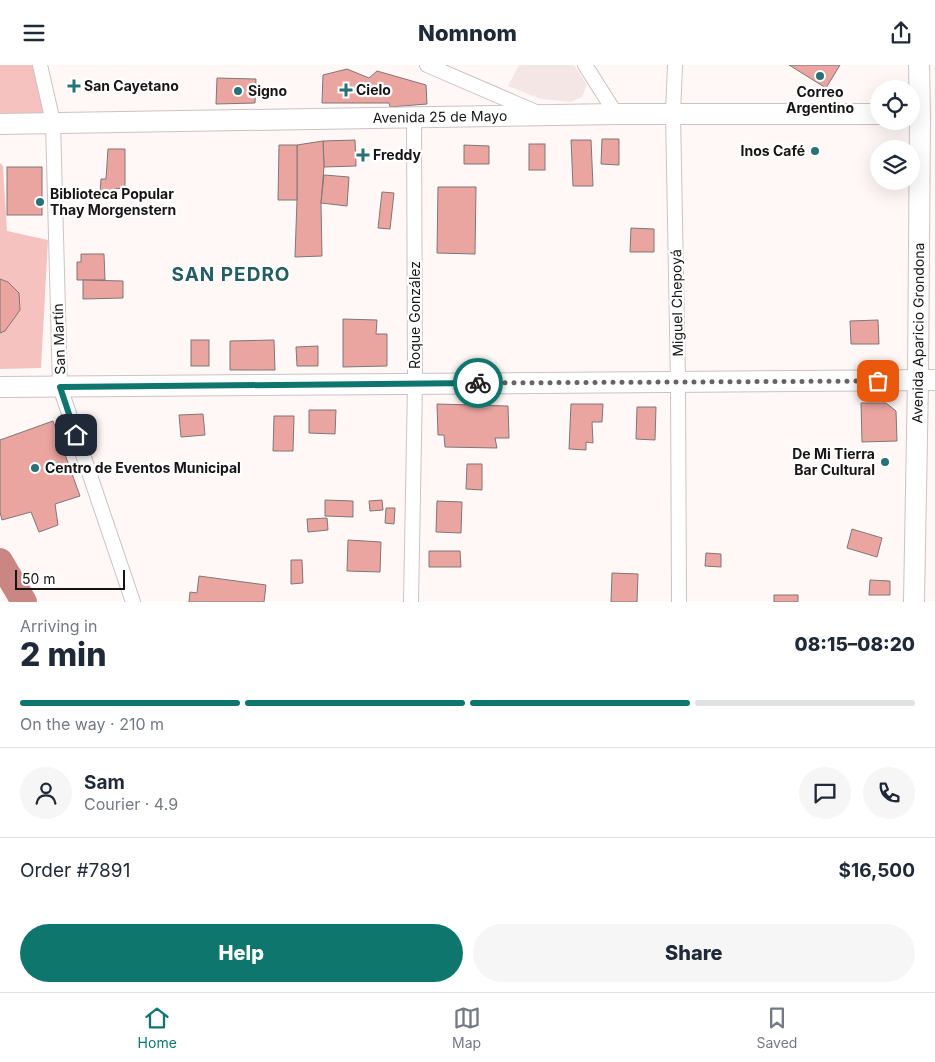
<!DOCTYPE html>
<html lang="en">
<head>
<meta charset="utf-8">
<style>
  :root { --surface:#fff; --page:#f6f6f7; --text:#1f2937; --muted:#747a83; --line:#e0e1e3; --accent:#0f766e }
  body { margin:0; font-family:Inter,sans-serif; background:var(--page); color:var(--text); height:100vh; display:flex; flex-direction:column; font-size:19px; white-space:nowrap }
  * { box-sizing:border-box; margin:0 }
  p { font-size:16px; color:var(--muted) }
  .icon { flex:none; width:28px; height:28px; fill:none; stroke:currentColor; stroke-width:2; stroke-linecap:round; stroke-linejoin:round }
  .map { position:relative; height:537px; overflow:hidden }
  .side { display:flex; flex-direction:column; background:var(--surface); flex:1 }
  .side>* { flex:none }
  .fabs { position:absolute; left:870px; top:15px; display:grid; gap:10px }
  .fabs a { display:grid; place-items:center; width:50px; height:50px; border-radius:50%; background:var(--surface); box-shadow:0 5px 20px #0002; font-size:25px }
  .scale { position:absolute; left:15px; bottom:12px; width:110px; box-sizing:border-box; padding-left:5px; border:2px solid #171414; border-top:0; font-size:14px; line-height:18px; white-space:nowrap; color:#171414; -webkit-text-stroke:4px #fff; paint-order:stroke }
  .pin { position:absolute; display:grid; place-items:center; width:42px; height:42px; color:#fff; margin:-21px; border-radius:10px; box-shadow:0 2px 8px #0006 }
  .courier { position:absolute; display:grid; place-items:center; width:50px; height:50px; margin:-25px; border:4px solid #0f766e; border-radius:50%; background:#fff; color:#222; box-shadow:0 1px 6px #0007 }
  .headline em { font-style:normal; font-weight:800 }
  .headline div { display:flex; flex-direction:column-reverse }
  .headline { display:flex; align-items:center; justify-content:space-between; height:85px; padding:0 20px }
  h1 { font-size:32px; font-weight:800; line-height:38px }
  .bar { display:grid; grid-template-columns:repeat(4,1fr); gap:8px 5px; align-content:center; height:60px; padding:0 20px }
  .bar i { height:6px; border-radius:4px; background:var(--line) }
  .bar .selected { background:var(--accent) }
  .bar p { grid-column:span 4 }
  .line { display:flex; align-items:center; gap:12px; padding:0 20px; border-top:1px solid var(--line) }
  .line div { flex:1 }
  .round { display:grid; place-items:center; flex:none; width:52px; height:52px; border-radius:26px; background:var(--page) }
  .primary-button { display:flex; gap:10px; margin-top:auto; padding:10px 20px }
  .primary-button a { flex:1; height:58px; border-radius:30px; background:var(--accent); color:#fff; font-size:20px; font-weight:800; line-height:58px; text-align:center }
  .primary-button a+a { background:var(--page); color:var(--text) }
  header { display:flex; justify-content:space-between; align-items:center; height:65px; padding:0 20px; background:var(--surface); font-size:22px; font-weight:800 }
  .tab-bar { display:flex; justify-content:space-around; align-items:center; height:70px; border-top:1px solid var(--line); background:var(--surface); font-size:14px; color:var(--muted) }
  .tab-bar a { display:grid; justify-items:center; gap:2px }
  .tab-bar .selected { color:var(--accent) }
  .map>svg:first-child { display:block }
  .built { fill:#f4e6e5 }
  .green { fill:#f6c2bf }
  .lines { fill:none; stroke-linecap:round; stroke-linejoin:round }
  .river { stroke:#ca8683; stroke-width:26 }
  .building { fill:#eba5a1; stroke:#7e7776 }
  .minor-casing { stroke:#cbc3c2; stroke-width:16 }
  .secondary-casing { stroke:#cbc3c2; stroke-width:22 }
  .minor { stroke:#fff; stroke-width:14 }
  .secondary { stroke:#fff; stroke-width:20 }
  .done { stroke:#686463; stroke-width:5; stroke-dasharray:0 9 }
  .route { stroke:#0f766e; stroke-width:6 }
  .poi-dot { fill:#277177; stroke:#fff; stroke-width:2 }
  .labels { text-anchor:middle; stroke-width:4.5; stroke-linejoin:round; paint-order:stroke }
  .poi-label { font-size:14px; font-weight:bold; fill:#171414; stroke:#fff; text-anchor:start }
  .street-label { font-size:14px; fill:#171414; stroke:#fff }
  .district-label { font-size:19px; font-weight:bold; letter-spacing:1px; fill:#245e63; stroke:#fff }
</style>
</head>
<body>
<header><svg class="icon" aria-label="menu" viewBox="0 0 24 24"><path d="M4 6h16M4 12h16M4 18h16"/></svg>Nomnom<svg class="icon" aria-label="share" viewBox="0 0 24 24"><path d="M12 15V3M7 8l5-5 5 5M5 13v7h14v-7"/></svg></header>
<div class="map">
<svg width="935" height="537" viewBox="0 0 935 537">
  <rect width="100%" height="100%" fill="#fff8f7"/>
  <polygon class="built" points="519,0 574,0 587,20 582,32 571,37 541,34 508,21"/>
  <g class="green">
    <polygon points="0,0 36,0 47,42 38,53 0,52"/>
    <polygon points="0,98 3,101 7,166 48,175 41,303 0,304"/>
  </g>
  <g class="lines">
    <polyline class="river" points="0,496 24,537"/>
  </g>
  <g class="building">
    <polygon points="789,0 840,0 826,23"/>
    <polygon points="347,4 369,13 377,6 426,20 427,39 390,42 389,38 322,38 323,10"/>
    <polygon points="217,13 256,14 255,38 216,39"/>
    <polygon points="602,74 619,74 619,100 601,99"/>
    <polygon points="355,75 356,101 324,102 323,76"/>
    <polygon points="571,75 591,75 593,121 573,121"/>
    <polygon points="323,76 324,102 321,138 322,191 295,192 297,135 297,80"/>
    <rect x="529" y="79" width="16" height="26"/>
    <polygon points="279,80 297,80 297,135 278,135"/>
    <polygon points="464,80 489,81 489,99 464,99"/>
    <polygon points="108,84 125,84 125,123 114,124 114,128 100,128 101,114 106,114"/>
    <rect x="7" y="102" width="35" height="48"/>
    <polygon points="324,110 349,112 347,141 321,138"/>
    <polygon points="438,122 476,122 475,189 437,188"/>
    <polygon points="382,127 394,128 390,164 378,163"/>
    <polygon points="631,163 654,164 654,187 630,187"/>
    <polygon points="81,189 104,189 105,215 77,215 77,197 81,197"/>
    <polygon points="0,214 8,217 19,228 20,245 5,266 0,268"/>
    <polygon points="83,215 123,216 123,233 83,234"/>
    <polygon points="343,254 377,255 376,269 387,269 387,301 343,302"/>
    <polygon points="878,255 879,279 851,279 850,256"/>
    <rect x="191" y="275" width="18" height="26"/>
    <polygon points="274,275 275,305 230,305 230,276"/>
    <polygon points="318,281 318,301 297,301 296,282"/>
    <polygon points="861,338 886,338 896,346 897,376 862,377"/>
    <polygon points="437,339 508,341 509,373 495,373 497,383 445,382 444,370 438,370"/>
    <polygon points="571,339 603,339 602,357 592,357 593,378 586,377 586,385 569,384"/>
    <polygon points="637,342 656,342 655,375 636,374"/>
    <polygon points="309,345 336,345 335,369 309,368"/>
    <polygon points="203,349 205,370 181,372 179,350"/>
    <polygon points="274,351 294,351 293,386 273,386"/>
    <polygon points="53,356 80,431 55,439 58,460 39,467 31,447 2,455 0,447 0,375"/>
    <polygon points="467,399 482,399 482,425 466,424"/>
    <polygon points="325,435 353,436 353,452 325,451"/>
    <polygon points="382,435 383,445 370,446 369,436"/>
    <polygon points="437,436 462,437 461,468 436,467"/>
    <polygon points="386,443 395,443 394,459 385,458"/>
    <polygon points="327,453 328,465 308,467 307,454"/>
    <polygon points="852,464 882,473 877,492 847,483"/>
    <polygon points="348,475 381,477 380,507 347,506"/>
    <polygon points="429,486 460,486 461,502 429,502"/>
    <polygon points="706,488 721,489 721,502 705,501"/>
    <polygon points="291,495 302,495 303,518 291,519"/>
    <polygon points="612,508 638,509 637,537 611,537"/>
    <polygon points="199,511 266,520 264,537 189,537 190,527 197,528"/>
    <polygon points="870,515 890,516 890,530 869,530"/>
    <rect x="774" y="530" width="24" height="7"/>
  </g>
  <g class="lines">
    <defs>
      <g id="minor">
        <polyline points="40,0 53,57 60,322 133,537"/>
        <polyline points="427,0 536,47"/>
        <polyline points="585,0 616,49"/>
        <polyline points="675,0 673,48 678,317 679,537"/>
        <polyline points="411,537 415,319 414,52"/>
      </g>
      <g id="secondary">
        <path id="s1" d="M0,59L616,49H879"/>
        <polyline points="0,322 935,315"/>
        <path id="s2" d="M914,537L918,315L920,50L919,0"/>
      </g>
    </defs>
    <use href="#minor" class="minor-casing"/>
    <use href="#secondary" class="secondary-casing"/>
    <use href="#minor" class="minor"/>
    <use href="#secondary" class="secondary"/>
  </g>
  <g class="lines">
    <polyline class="done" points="478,318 878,316"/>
    <polyline class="route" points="76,370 60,322 478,318"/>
  </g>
  <g class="poi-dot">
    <circle cx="820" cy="11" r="5"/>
    <path d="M71.5 13.5h5v5h5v5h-5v5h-5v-5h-5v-5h5z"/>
    <path d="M343.5 17.5h5v5h5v5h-5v5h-5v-5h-5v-5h5z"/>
    <circle cx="238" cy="26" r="5"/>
    <circle cx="815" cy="86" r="5"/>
    <path d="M360.5 82.5h5v5h5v5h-5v5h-5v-5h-5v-5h5z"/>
    <circle cx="40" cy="137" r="5"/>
    <circle cx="885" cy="397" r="5"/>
    <circle cx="35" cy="403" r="5"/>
  </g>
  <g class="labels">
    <g class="poi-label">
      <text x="84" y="26">San Cayetano</text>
      <text x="356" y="30">Cielo</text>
      <text x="248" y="31">Signo</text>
      <text x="820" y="32" text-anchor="middle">Correo<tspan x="820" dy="16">Argentino</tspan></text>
      <text x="805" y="91" text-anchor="end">Inos Café</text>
      <text x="373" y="95">Freddy</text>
      <text x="50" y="134">Biblioteca Popular<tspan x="50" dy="16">Thay Morgenstern</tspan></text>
      <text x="875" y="394" text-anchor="end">De Mi Tierra<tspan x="875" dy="16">Bar Cultural</tspan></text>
      <text x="45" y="408">Centro de Eventos Municipal</text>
    </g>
    <g class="street-label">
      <text dy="5" stroke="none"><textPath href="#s1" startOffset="440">Avenida 25 de Mayo</textPath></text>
      <text transform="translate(677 238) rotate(-91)" y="5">Miguel Chepoyá</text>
      <text transform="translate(415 250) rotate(-90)" y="5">Roque González</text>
      <text dy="5" stroke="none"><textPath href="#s2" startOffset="269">Avenida Aparicio Grondona</textPath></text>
      <text transform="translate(59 274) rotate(-92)" y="5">San Martín</text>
    </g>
    <g class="district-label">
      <text x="231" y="216">SAN PEDRO</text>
    </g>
  </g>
</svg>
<div class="fabs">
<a><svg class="icon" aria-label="locate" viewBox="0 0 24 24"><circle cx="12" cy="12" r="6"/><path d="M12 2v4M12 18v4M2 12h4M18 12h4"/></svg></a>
<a><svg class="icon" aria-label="layers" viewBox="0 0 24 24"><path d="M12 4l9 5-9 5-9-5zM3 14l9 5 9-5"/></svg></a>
</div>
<div class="scale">50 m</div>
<div class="pin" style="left:878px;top:316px;background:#ea580c"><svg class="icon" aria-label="bag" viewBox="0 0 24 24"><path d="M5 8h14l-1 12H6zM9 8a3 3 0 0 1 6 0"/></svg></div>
<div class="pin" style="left:76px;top:370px;background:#1f2937"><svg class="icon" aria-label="home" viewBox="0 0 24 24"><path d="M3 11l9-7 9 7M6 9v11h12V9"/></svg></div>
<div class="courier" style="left:478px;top:318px"><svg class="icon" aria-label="bike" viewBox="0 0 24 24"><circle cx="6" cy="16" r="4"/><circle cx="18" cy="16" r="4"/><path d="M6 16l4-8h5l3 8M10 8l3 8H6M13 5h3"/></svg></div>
</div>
<section class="side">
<div class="headline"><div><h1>2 min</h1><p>Arriving in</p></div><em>08:15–08:20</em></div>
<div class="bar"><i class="selected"></i><i class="selected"></i><i class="selected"></i><i></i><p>On the way · 210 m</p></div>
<div class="line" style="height:90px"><a class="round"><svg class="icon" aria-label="person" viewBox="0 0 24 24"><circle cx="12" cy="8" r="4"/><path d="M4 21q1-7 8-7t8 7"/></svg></a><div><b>Sam</b><p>Courier · 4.9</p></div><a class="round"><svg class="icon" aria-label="chat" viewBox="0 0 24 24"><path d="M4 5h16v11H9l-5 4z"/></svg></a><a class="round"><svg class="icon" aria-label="phone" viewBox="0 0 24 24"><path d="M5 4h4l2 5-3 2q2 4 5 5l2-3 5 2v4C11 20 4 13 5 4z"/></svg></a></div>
<div class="line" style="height:65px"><div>Order #7891</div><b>$16,500</b></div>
<div class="primary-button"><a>Help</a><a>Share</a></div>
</section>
<nav class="tab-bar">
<a class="selected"><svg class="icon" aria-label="home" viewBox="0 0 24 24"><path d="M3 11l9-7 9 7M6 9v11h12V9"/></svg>Home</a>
<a><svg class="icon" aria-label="map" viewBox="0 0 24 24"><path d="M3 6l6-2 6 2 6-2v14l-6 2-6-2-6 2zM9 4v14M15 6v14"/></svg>Map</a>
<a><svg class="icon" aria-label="saved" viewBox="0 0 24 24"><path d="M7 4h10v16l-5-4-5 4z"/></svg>Saved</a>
</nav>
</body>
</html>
